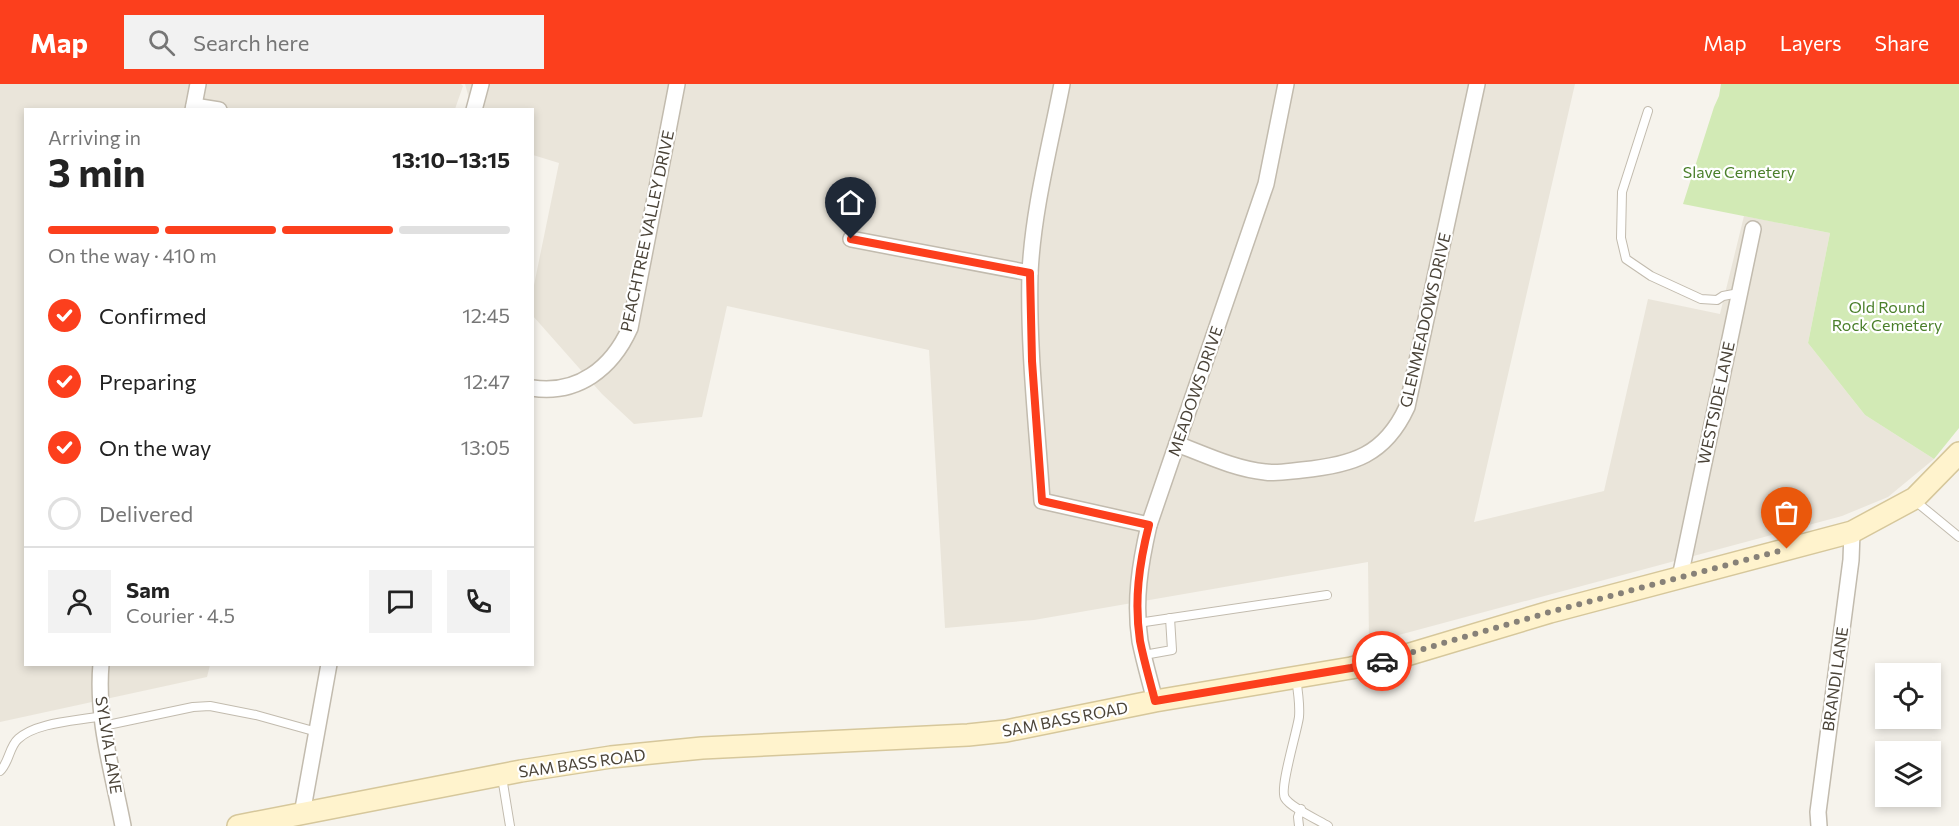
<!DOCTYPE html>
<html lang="en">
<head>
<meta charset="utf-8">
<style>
  :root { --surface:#fff; --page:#f2f2f2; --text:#222; --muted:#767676; --line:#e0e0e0; --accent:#fc3f1d }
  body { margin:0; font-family:Commissioner,sans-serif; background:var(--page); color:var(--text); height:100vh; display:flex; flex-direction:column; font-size:22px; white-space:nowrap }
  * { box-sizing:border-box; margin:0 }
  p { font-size:20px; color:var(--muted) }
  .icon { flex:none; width:33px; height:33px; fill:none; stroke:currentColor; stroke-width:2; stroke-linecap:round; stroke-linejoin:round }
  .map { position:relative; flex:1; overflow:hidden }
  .sheet { position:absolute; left:24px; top:24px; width:510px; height:558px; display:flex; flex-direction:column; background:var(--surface); border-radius:0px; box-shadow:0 3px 9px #0003 }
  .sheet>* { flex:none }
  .fabs { position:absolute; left:1875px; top:579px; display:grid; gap:12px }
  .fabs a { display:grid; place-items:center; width:66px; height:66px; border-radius:0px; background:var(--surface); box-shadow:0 3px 9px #0003; font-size:30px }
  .pin { position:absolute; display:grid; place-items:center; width:51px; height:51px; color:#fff; margin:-62px -26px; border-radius:50% 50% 50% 0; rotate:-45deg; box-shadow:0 0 6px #0007 }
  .pin .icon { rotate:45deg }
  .courier { position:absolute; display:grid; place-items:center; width:60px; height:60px; margin:-30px; border:4px solid #fc3f1d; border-radius:50%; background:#fff; color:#222; box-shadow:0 2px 8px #0007 }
  .headline em { font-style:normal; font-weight:700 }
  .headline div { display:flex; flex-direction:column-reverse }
  .headline { display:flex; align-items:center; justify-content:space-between; height:102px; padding:0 24px }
  h1 { font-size:39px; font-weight:700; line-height:45px }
  .bar { display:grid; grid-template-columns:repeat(4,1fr); gap:9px 6px; align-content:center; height:72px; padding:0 24px }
  .bar i { height:8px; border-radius:4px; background:var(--line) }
  .bar .current { background:var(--accent) }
  .bar p { grid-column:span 4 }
  .line { display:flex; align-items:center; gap:15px; padding:0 24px; border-top:2px solid var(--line) }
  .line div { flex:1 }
  .round { display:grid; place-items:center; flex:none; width:63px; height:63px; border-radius:0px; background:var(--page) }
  ol { padding:0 24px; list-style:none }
  li { display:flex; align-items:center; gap:18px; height:66px }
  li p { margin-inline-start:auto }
  li .icon { padding:6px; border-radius:50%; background:var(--accent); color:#fff; stroke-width:4 }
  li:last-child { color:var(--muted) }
  li i { width:33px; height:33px; border:3px solid var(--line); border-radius:50% }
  header { display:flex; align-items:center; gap:36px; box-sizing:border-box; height:84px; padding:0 30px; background:var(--accent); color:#fff }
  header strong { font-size:28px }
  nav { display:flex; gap:33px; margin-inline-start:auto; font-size:21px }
  .search { width:420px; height:54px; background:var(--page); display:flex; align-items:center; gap:15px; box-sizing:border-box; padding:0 21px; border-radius:0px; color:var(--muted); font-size:22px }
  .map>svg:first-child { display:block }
  .residential { fill:#eae5da }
  .green { fill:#d2eab5 }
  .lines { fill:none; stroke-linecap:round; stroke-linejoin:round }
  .service-casing { stroke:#c2bbae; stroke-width:10 }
  .minor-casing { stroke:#c2bbae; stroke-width:18 }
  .secondary-casing { stroke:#d6c79b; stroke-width:24 }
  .service { stroke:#fff; stroke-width:8 }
  .minor { stroke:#fff; stroke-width:15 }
  .secondary { stroke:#fff3cd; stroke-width:21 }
  .done { stroke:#878178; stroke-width:6; stroke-dasharray:0 10.8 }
  .route { stroke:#fc3f1d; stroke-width:8 }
  .labels { text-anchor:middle; stroke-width:4.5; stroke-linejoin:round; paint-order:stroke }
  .park-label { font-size:16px; fill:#4a7f2a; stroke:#fff }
  .street-label { font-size:16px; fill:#4b4439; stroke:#fff }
</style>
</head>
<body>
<header>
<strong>Map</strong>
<div class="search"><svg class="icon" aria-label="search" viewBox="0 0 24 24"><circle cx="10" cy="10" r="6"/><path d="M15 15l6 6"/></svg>Search here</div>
<nav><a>Map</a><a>Layers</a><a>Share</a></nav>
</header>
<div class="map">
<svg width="1959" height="742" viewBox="0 0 1959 742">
  <rect width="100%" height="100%" fill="#f6f3ec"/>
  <g class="residential">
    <polygon points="0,0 461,0 463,2 455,25 26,26 26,580 210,581 207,593 0,638"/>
    <polygon points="465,0 1575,0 1474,438 1604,407 1648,215 1720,230 1744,132 1830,149 1808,259 1865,331 1934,375 1888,413 1842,432 1369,559 1368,478 1034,536 945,544 929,266 727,222 702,333 634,340 602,310 533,232 533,206 559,79 533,71 532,26 472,25"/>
  </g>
  <polygon class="green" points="1721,0 1959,0 1959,344 1934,375 1865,331 1808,259 1830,149 1683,120 1714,23 1719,12"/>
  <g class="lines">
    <defs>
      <g id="service">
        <polyline points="1648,27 1622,108 1621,154 1626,175 1651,192 1701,215 1717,216 1723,212 1739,209"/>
        <polyline points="1914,416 1959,453"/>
        <polyline points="1138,539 1327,511"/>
        <polyline points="1144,571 1172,566 1170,534"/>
        <path d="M1296,595C1298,607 1300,621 1299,633C1297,648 1279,705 1285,714C1290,723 1318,736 1328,742"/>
        <polyline points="103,642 193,623 210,622 256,631 317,648"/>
        <path d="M0,687C9,679 9,663 18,655C36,638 77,637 102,632"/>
        <polyline points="502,693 510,742"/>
        <polyline points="1299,742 1298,733 1301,725"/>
      </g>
      <g id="minor">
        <path d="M1062,0C1050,62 1033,126 1030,189C1028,264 1037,341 1042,417L1149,441"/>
        <polyline points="194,22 219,26"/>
        <polyline points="193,26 198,0"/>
        <polyline points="474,26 481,0"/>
        <polyline points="851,155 1030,189"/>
        <path d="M532,304C578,311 612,284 630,244L677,0"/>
        <path d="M1177,360C1206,371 1235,385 1265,388C1278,390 1290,387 1302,386C1353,381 1385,371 1407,323L1477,0"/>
        <polyline points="1680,493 1753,145"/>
        <path d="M101,580C96,635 113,689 123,742"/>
        <path d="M1155,617C1150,597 1144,577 1140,557C1134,517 1140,480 1149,441L1266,100L1286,0"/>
        <polyline points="302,730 329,580"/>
        <polyline points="1819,742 1818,728 1851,476 1852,448"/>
      </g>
      <polyline id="secondary" points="238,742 521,687 611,673 702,664 968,651 1006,647 1155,617 1351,584 1400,573 1550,528 1852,448 1915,414 1959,369"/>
    </defs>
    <use href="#service" class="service-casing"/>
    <use href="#minor" class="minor-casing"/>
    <use href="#secondary" class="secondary-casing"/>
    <use href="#service" class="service"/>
    <use href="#minor" class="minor"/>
    <use href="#secondary" class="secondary"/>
  </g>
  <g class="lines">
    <polyline class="done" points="1382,577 1550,528 1787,465"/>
    <path class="route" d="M851,155L1030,189L1032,277L1042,417L1149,441C1139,480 1134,517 1140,557C1144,577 1150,597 1155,617L1351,584L1382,577"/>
  </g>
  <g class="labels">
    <g class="park-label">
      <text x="1739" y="94">Slave Cemetery</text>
      <text x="1887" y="229">Old Round<tspan x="1887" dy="18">Rock Cemetery</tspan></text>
    </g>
    <g class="street-label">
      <text transform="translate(647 147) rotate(-78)" y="6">PEACHTREE VALLEY DRIVE</text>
      <text transform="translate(1425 236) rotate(-77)" y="6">GLENMEADOWS DRIVE</text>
      <text transform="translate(1195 307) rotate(-71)" y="6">MEADOWS DRIVE</text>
      <text transform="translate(1716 319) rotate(-78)" y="6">WESTSIDE LANE</text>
      <text transform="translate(1835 595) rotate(-82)" y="6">BRANDI LANE</text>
      <text transform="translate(1065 635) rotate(-11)" y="6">SAM BASS ROAD</text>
      <text transform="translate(109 661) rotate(81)" y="6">SYLVIA LANE</text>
      <text transform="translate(582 679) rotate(-8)" y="6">SAM BASS ROAD</text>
    </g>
  </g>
</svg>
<div class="fabs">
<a><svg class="icon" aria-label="locate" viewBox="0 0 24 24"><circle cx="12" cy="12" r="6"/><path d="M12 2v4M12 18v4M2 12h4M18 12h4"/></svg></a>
<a><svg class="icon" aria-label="layers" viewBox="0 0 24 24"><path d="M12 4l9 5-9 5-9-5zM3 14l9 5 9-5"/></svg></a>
</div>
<div class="pin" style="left:1787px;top:465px;background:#ea580c"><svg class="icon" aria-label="bag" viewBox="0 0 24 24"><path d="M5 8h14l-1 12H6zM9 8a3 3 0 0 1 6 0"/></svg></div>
<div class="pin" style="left:851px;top:155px;background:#1f2937"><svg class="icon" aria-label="home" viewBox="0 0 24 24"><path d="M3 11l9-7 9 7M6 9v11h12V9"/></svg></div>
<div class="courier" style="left:1382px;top:577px"><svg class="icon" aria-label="car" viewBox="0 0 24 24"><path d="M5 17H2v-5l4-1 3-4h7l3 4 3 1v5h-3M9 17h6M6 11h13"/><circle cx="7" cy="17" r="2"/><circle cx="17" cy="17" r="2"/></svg></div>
<section class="sheet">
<div class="headline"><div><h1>3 min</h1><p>Arriving in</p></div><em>13:10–13:15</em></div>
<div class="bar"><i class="current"></i><i class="current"></i><i class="current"></i><i></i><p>On the way · 410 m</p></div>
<ol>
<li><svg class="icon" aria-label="check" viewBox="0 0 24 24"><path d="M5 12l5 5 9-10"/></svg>Confirmed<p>12:45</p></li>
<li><svg class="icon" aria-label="check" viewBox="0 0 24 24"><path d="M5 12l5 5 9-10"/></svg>Preparing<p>12:47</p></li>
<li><svg class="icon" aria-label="check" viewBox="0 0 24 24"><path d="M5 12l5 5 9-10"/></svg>On the way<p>13:05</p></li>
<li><i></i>Delivered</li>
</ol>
<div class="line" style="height:108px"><a class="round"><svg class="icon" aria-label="person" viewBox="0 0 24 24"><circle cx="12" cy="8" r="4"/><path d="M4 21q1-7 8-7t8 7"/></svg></a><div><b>Sam</b><p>Courier · 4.5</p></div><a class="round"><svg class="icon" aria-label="chat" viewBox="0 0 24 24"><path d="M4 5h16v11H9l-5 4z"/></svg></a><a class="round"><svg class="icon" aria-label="phone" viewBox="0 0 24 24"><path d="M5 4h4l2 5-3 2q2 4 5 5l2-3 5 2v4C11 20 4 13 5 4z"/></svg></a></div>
</section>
</div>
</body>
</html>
